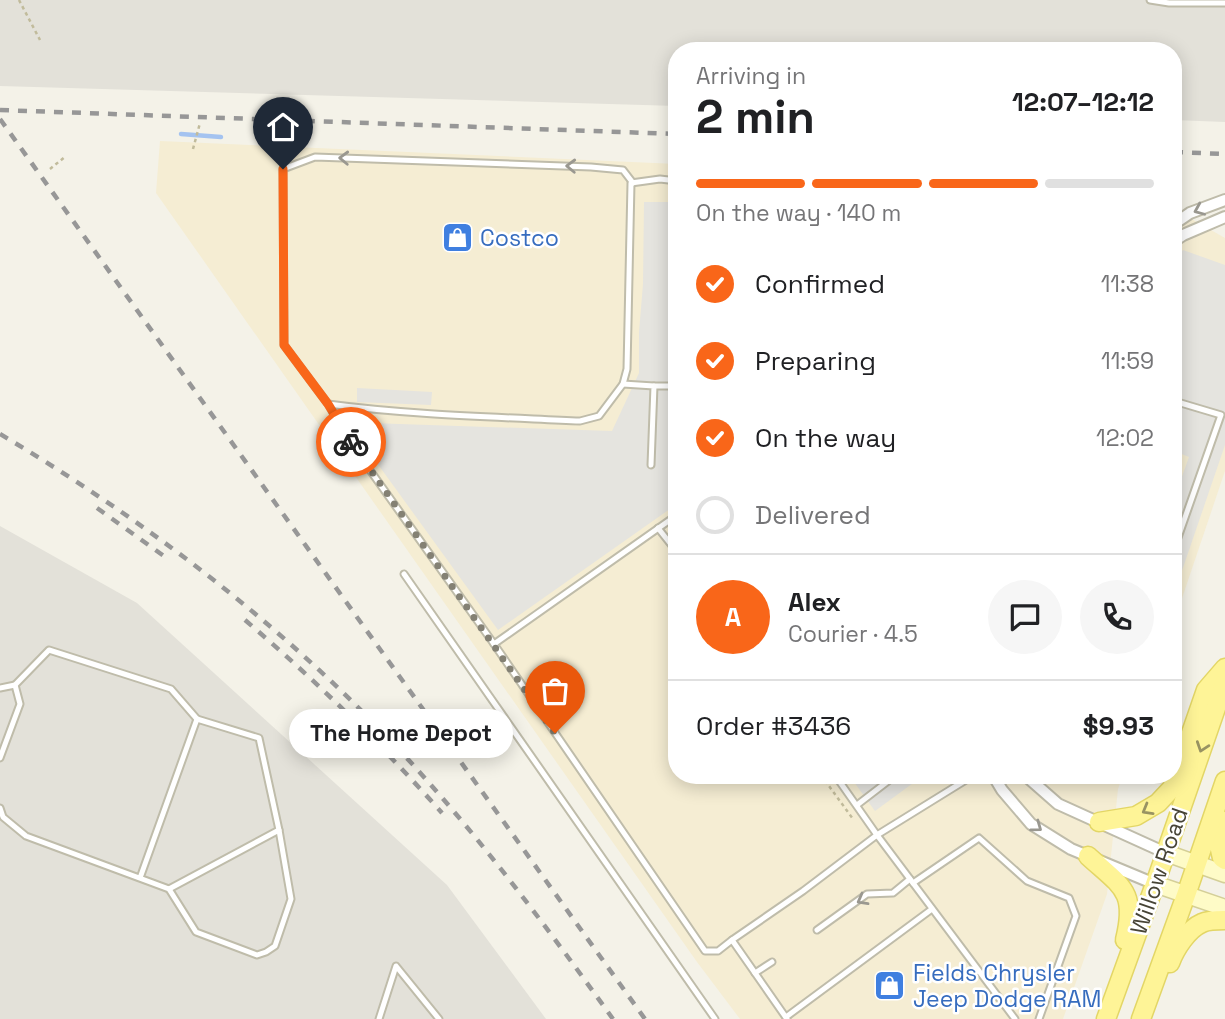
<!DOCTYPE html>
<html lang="en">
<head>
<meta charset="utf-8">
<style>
  :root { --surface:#fff; --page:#f6f6f6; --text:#202124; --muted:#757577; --line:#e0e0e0; --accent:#f96619 }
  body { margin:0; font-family:"Space Grotesk",sans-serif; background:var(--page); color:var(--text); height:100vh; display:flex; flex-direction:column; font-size:26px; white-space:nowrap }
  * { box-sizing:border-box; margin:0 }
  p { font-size:23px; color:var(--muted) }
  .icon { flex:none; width:38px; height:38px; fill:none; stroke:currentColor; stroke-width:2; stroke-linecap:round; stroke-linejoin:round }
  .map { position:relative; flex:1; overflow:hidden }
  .panel { position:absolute; left:668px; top:42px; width:514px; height:742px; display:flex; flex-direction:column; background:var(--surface); border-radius:28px; box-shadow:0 4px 18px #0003 }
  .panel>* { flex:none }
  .pin { position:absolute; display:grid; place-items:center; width:60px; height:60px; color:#fff; margin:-72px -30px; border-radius:50% 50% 50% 0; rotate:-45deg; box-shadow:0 0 7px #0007 }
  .pin .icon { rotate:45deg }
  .courier { position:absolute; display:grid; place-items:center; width:70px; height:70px; margin:-35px; border:5px solid #f96619; border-radius:50%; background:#fff; color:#222; box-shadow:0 2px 9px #0007 }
  .bubble { position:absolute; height:49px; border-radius:24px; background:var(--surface); box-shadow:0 4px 18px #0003; font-size:23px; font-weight:800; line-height:49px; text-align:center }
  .summary em { font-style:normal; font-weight:800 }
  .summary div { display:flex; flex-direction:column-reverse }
  .summary { display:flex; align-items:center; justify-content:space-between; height:119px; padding:0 28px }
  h1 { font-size:46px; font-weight:800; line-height:52px }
  .bar { display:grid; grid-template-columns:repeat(4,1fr); gap:10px 7px; align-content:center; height:84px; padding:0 28px }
  .bar i { height:9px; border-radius:5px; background:var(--line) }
  .bar .current { background:var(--accent) }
  .bar p { grid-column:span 4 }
  .line { display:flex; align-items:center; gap:18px; padding:0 28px; border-top:2px solid var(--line) }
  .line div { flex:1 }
  .round { display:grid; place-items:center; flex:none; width:74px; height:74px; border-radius:37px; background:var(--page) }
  ol { padding:0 28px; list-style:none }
  li { display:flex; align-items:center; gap:21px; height:77px }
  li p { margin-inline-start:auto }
  li .icon { padding:7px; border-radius:50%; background:var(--accent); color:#fff; stroke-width:4 }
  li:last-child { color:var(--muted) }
  li i { width:38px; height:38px; border:4px solid var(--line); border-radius:50% }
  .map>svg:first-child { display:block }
  .commercial { fill:#f5edd3 }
  .industrial { fill:#e3e1d9 }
  .parking { fill:#e5e4df }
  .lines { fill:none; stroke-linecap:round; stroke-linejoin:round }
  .stream { stroke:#a4c3f0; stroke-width:4.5 }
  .service-casing { stroke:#bfbcaa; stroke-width:9 }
  .minor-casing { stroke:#bfbcaa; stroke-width:14 }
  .secondary-casing { stroke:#d4cf98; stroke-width:19 }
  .primary-casing { stroke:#e3d666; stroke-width:21 }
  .path { stroke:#c1bb9b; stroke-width:2.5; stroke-dasharray:3.5 3.5; stroke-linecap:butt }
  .service { stroke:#fff; stroke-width:5 }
  .minor { stroke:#fff; stroke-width:10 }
  .secondary { stroke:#fefbc7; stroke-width:16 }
  .primary { stroke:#fef497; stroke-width:18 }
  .rail { stroke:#979797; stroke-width:4.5; stroke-dasharray:9 9; stroke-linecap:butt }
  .oneway { stroke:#9a9890 }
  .oneway2 { stroke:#999362 }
  .done { stroke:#848174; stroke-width:7; stroke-dasharray:0 12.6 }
  .route { stroke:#f96619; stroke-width:9 }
  .labels { text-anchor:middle; stroke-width:5; stroke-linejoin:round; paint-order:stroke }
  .shop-label { font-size:23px; fill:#366cbe; stroke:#fff; text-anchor:start }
  .street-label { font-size:23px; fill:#474436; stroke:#fff }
</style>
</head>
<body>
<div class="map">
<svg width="1225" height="1019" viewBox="0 0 1225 1019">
  <rect width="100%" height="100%" fill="#f4f2e8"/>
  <g class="commercial">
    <polygon points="160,141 677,164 677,775 1123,775 1118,789 1107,894 1063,1019 740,1019 697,962 156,193"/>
    <polygon points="1174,209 1225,238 1225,471 1174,622"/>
  </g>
  <g class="industrial">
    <polygon points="0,0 1225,0 1225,122 1174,120 1174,51 677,51 677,106 0,86"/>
    <polygon points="0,526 137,603 447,885 546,1019 0,1019"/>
  </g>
  <g class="parking">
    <polygon points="644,202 677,202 677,504 498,630 369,452 370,423 612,431 639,373 639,332 643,284"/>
    <polygon points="1183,250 1225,265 1225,445 1174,594 1174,499 1189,457 1174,451 1174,259"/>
    <polygon points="357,388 432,392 431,405 357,402"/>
    <polygon points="849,775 924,775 875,811"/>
  </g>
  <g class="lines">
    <polyline class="stream" points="181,134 221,137"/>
    <defs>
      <g id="service">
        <polyline points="1150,0 1169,3 1225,3"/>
        <path d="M677,181L660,179L631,183L627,369L623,384L599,416L580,421C496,417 411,415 328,404L352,445L494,644L677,515"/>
        <polyline points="623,384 654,386 651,465"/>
        <polyline points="654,386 677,386"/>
        <polyline points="1174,401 1221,415 1174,549"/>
        <polyline points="328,404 284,345 283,169 315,157 591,167 623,170 633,183"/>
        <polyline points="658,528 677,552"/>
        <polyline points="404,574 715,1019"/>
        <polyline points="494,644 705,951 718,951 732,940"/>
        <polyline points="15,685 49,650 171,689 197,719"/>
        <polyline points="0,688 15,685 20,704 0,758"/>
        <polyline points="835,775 877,835 974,775"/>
        <polyline points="857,805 896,775"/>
        <polyline points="0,808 3,817 26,836 169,889 279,830 259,738 197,719 140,878"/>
        <polyline points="913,883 979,838 1027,881 1069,898 1076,916 1039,1019"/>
        <polyline points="169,889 196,932 257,955 266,952 275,946 291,899 279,830"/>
        <polyline points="817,930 867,894 893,893 910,879"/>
        <polyline points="755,973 772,962"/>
        <polyline points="786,1017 932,909"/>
        <polyline points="379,1019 396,966 439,1019"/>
        <polyline points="787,1019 732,940 803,891 877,835 1015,1019"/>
      </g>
      <g id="minor">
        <polyline points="1174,224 1190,213 1225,200"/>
        <polyline points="1174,241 1183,235 1225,217"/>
        <polyline points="993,775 1002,790 1031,824 1071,849 1155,884"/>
        <polyline points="1025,775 1058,804 1166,853"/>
      </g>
      <g id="secondary">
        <polyline points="1166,853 1225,874"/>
        <polyline points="1155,884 1225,908"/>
      </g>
      <g id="primary">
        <polyline points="1218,818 1218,841 1222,858 1225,860"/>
        <polyline points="1099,822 1136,816 1158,803 1172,788 1206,690 1225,668"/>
        <path d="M1088,856C1122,887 1137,891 1125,940"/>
        <path d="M1170,963C1175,949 1188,929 1202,923C1208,920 1218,920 1225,920"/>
        <polyline points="1106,1019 1155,884 1225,682"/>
        <polyline points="1141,1019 1186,895 1225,781"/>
      </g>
    </defs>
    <use href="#service" class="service-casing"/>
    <use href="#minor" class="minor-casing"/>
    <use href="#secondary" class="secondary-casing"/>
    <use href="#primary" class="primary-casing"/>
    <g class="path">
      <polyline points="19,0 40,40"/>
      <polyline points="193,149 200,123"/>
      <polyline points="50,169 66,156"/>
      <polyline points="821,775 853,819"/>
    </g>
    <use href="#service" class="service"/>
    <use href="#minor" class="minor"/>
    <use href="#secondary" class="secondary"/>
    <use href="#primary" class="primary"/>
    <g class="rail">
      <polyline points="0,110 677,134"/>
      <polyline points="0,119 645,1019"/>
      <polyline points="1174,152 1225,154"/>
      <path d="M0,434C143,519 277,621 391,741C473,828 544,923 613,1019"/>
      <polyline points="97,508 168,559"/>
      <path d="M245,620C315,680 381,744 442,813"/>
    </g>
  </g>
  <defs><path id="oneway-chevron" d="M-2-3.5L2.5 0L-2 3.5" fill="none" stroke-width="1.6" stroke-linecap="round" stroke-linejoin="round" transform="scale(1.75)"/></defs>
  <g class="oneway">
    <use href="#oneway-chevron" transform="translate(344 158) rotate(-178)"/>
    <use href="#oneway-chevron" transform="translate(571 166) rotate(-178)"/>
    <use href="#oneway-chevron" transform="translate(1199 210) rotate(157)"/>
    <use href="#oneway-chevron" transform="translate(1037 827) rotate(36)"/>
    <use href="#oneway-chevron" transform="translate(862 900) rotate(151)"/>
  </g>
  <g class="oneway2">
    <use href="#oneway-chevron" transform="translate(1202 747) rotate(109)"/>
    <use href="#oneway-chevron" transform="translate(1147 810) rotate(150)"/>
  </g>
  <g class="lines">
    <polyline class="done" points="351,442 555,733"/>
    <polyline class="route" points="283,169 284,345 328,404 351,442"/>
  </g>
  <defs>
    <symbol id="shop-square" viewBox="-11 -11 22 22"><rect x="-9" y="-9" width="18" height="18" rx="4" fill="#3f7fe0" stroke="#fff"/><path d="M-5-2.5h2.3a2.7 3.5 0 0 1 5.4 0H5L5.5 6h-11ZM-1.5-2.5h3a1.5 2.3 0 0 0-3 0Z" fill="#fff"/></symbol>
  </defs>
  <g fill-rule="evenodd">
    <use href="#shop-square" x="440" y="220" width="35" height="35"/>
    <use href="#shop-square" x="872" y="968" width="35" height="35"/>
  </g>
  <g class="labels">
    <g class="shop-label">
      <text x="480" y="246">Costco</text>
      <text x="913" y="981">Fields Chrysler<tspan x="913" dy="26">Jeep Dodge RAM</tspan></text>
    </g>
    <g class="street-label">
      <text transform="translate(1159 871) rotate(-71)" y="8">Willow Road</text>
    </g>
  </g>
</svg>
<div class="pin" style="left:555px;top:733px;background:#ea580c"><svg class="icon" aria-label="bag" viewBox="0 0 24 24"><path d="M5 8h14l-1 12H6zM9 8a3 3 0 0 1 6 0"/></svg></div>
<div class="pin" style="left:283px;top:169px;background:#1f2937"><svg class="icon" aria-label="home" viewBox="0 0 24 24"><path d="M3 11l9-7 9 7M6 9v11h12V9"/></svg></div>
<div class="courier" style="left:351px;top:442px"><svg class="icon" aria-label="bike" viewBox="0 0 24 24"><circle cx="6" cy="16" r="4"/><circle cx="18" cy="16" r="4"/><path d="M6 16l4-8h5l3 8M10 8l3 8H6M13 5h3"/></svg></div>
<div class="bubble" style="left:289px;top:709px;width:224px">The Home Depot</div>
<section class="panel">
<div class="summary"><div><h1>2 min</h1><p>Arriving in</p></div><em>12:07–12:12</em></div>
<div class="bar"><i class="current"></i><i class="current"></i><i class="current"></i><i></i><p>On the way · 140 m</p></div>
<ol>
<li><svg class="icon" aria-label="check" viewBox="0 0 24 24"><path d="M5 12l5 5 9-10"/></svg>Confirmed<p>11:38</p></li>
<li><svg class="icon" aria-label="check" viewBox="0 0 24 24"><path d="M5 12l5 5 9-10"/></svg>Preparing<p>11:59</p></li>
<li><svg class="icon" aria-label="check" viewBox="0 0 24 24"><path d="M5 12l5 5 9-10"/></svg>On the way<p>12:02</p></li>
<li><i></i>Delivered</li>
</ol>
<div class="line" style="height:126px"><b class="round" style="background:var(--accent);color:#fff">A</b><div><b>Alex</b><p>Courier · 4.5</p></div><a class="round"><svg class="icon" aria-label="chat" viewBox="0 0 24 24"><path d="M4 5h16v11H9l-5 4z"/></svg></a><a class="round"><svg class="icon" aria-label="phone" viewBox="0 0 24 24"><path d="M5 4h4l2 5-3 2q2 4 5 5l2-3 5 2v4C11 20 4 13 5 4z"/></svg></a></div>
<div class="line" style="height:91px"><div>Order #3436</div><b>$9.93</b></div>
</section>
</div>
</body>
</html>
